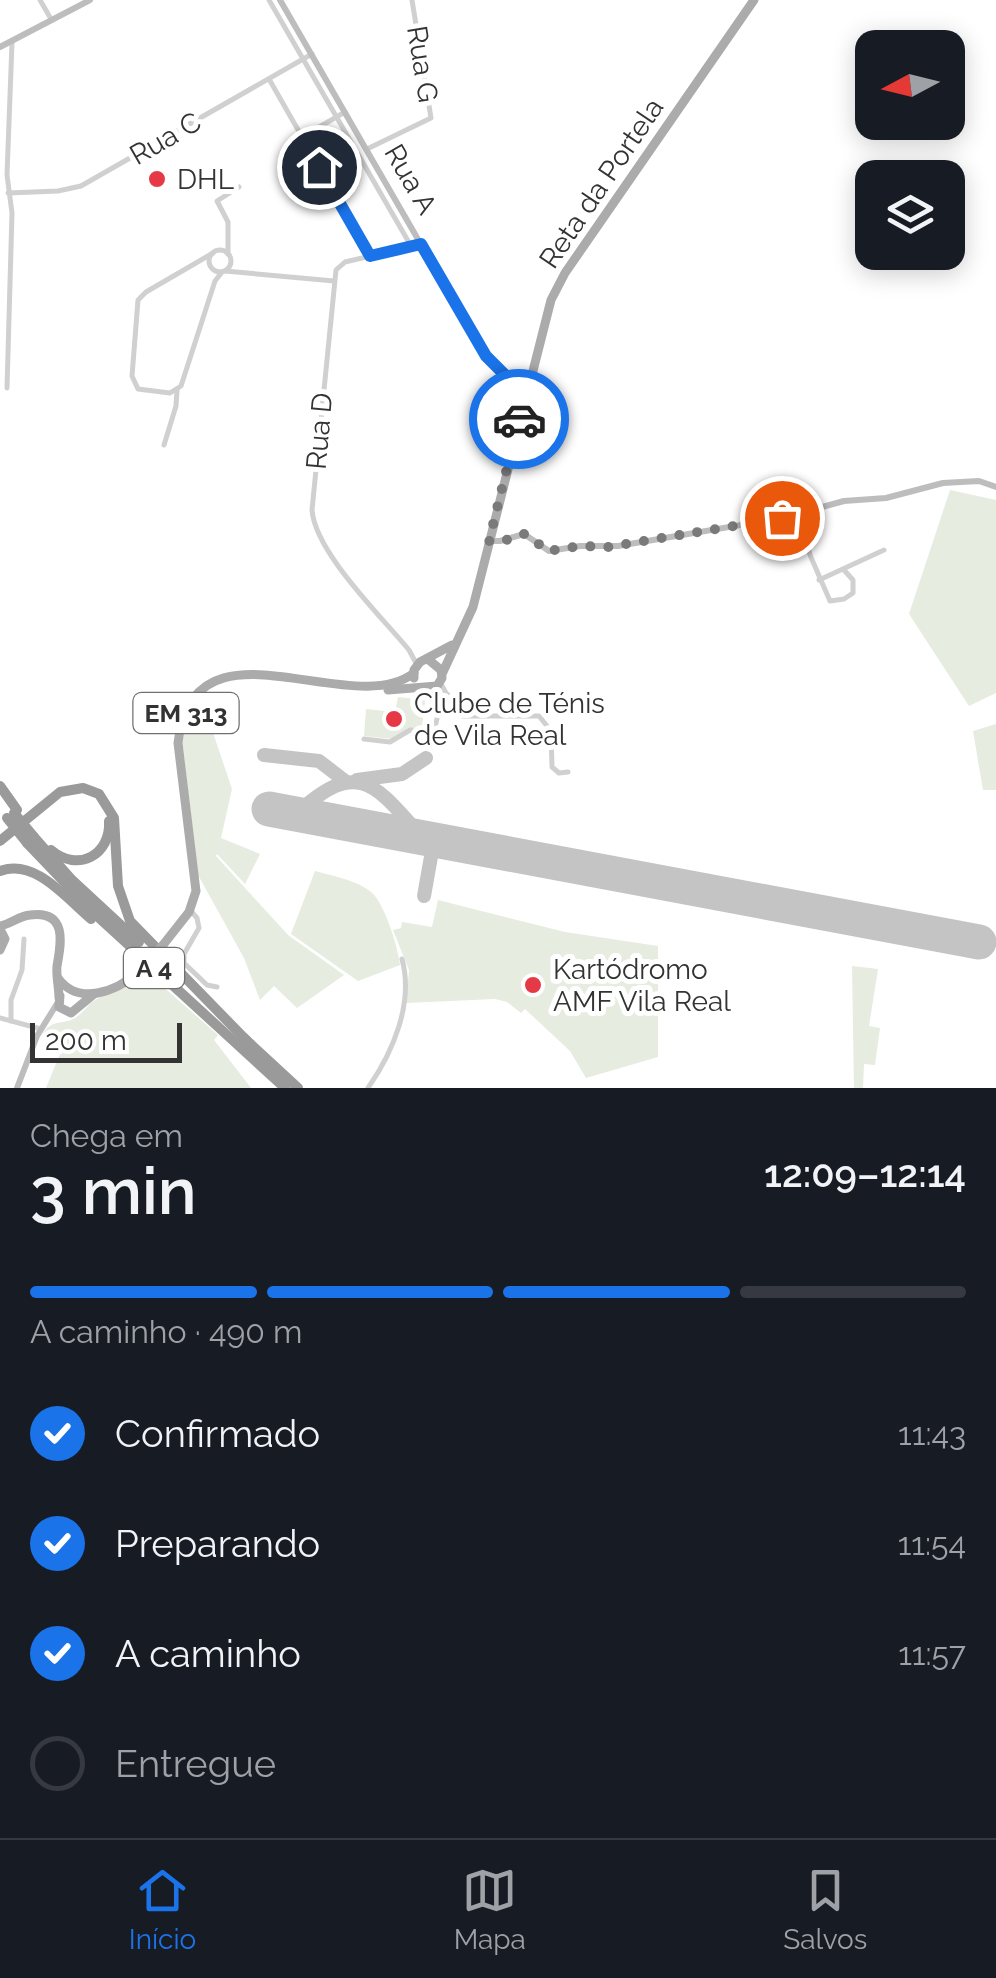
<!DOCTYPE html>
<html lang="pt">
<head>
<meta charset="utf-8">
<style>
  :root { --surface:#171b24; --page:#20242c; --text:#f1f3f6; --muted:#9ea1a6; --line:#363941; --accent:#1a73e8 }
  body { margin:0; font-family:Raleway,sans-serif; background:var(--page); color:var(--text); height:100vh; display:flex; flex-direction:column; font-size:38px; white-space:nowrap }
  * { box-sizing:border-box; margin:0 }
  p { font-size:32px; color:var(--muted) }
  .icon { flex:none; width:55px; height:55px; fill:none; stroke:currentColor; stroke-width:2; stroke-linecap:round; stroke-linejoin:round }
  .map { position:relative; height:1088px; overflow:hidden }
  .side { display:flex; flex-direction:column; background:var(--surface); flex:1 }
  .side>* { flex:none }
  .needle { width:65px; rotate:263deg }
  .fabs { position:absolute; left:855px; top:30px; display:grid; gap:20px }
  .fabs a { display:grid; place-items:center; width:110px; height:110px; border-radius:20px; background:var(--surface); box-shadow:0 5px 25px #0003; font-size:50px }
  .scale { position:absolute; left:30px; bottom:25px; width:152px; box-sizing:border-box; padding-left:10px; border:5px solid #333; border-top:0; font-size:28px; line-height:35px; white-space:nowrap; color:#333; -webkit-text-stroke:8px #fff; paint-order:stroke }
  .pin { position:absolute; display:grid; place-items:center; width:85px; height:85px; color:#fff; margin:-42px; border:5px solid #fff; border-radius:50%; box-shadow:0 2px 10px #0007 }
  .courier { position:absolute; display:grid; place-items:center; width:100px; height:100px; margin:-50px; border:8px solid #1a73e8; border-radius:50%; background:#fff; color:#222; box-shadow:0 2px 12px #0007 }
  .overview em { font-style:normal; font-weight:600 }
  .overview div { display:flex; flex-direction:column-reverse }
  .overview { display:flex; align-items:center; justify-content:space-between; height:170px; padding:0 30px }
  h1 { font-size:65px; font-weight:600; line-height:75px }
  .bar { display:grid; grid-template-columns:repeat(4,1fr); gap:15px 10px; align-content:center; height:120px; padding:0 30px }
  .bar i { height:12px; border-radius:8px; background:var(--line) }
  .bar .active { background:var(--accent) }
  .bar p { grid-column:span 4 }
  ol { padding:0 30px; list-style:none }
  li { display:flex; align-items:center; gap:30px; height:110px }
  li p { margin-inline-start:auto }
  li .icon { padding:10px; border-radius:50%; background:var(--accent); color:#fff; stroke-width:4 }
  li:last-child { color:var(--muted) }
  li i { width:55px; height:55px; border:5px solid var(--line); border-radius:50% }
  .dock { display:flex; justify-content:space-around; align-items:center; height:140px; border-top:2px solid var(--line); background:var(--surface); font-size:28px; color:var(--muted) }
  .dock a { display:grid; justify-items:center; gap:5px }
  .dock .active { color:var(--accent) }
  .map>svg:first-child { display:block }
  .green { fill:#e6ecdf }
  .lines { fill:none; stroke-linecap:round; stroke-linejoin:round }
  .taxiway { stroke:#c4c4c4; stroke-width:14 }
  .runway { stroke:#c4c4c4; stroke-width:35 }
  .street { stroke:#d0d0d0; stroke-width:5 }
  .secondary { stroke:#bdbdbd; stroke-width:6 }
  .primary { stroke:#ababab; stroke-width:9 }
  .highway { stroke:#9a9a9a; stroke-width:10 }
  .primary-bridge { stroke:#ababab; stroke-width:9 }
  .highway-bridge { stroke:#9a9a9a; stroke-width:10 }
  .done { stroke:#7a7a7a; stroke-width:10; stroke-dasharray:0 18 }
  .route { stroke:#1a73e8; stroke-width:12 }
  .poi-dot { fill:#e63946; stroke:#fff; stroke-width:4 }
  .labels { text-anchor:middle; stroke-width:10; stroke-linejoin:round; paint-order:stroke }
  .shield { fill:#fff; stroke:#707070; stroke-width:2.5 }
  .shield-label { font-size:25px; font-weight:bold; fill:#333 }
  .street-label { font-size:28px; fill:#333; stroke:#fff }
  .poi-label { font-size:28px; fill:#333; stroke:#fff; text-anchor:start }
</style>
</head>
<body>
<div class="map">
<svg width="996" height="1088" viewBox="0 0 996 1088">
  <rect width="100%" height="100%" fill="#fff"/>
  <g class="green">
    <polygon points="950,490 996,500 996,693 969,706 909,614"/>
    <polygon points="201,697 232,789 221,838 260,854 245,884 217,854 216,856 288,935 344,975 297,1008 274,986 260,1000 244,958 198,875 182,739 192,708"/>
    <polygon points="398,697 425,700 422,729 408,728 393,739 364,736 366,709 395,712"/>
    <polygon points="996,724 996,790 983,790 973,731"/>
    <path d="M315,871C333,876 362,881 375,896C386,910 398,947 400,965L358,981L291,934Z"/>
    <polygon points="438,900 565,932 658,946 658,1057 586,1078 570,1051 525,1009 521,1013 507,1002 495,999 406,1003 409,970 393,930 401,928 402,922 432,927"/>
    <polygon points="852,966 878,969 869,1026 880,1028 875,1065 864,1064 863,1088 854,1088"/>
    <path d="M145,971L218,1035L214,1040L251,1088H46L65,1042L43,1033C52,1021 58,1024 71,1020C79,1017 84,1010 90,1004C107,990 129,988 145,971Z"/>
  </g>
  <g class="lines">
    <g class="taxiway">
      <polyline points="264,755 319,761 345,781"/>
      <polyline points="357,780 402,774 426,758"/>
      <path d="M296,814C358,757 375,784 422,837"/>
      <polyline points="424,896 434,840"/>
    </g>
    <polyline class="runway" points="269,809 979,942"/>
    <g class="street">
      <polyline points="40,0 51,19"/>
      <polyline points="269,0 411,246"/>
      <polyline points="269,79 370,256"/>
      <polyline points="302,137 345,112"/>
      <polyline points="367,149 431,118 412,0"/>
      <polyline points="8,193 58,191 81,186 312,54"/>
      <circle cx="220" cy="261" r="11"/>
      <polyline points="213,253 146,292 138,300 132,376 138,389 170,393 181,386 215,281 222,272"/>
      <polyline points="228,254 228,222 217,201 239,187"/>
      <polyline points="225,271 334,281"/>
      <polyline points="7,388 12,213 7,175 12,43"/>
      <polyline points="164,445 176,406 177,390"/>
      <polyline points="801,514 810,555 830,601 844,599 853,593 853,580 844,570"/>
      <polyline points="819,580 884,550"/>
      <path d="M417,665L409,650C381,616 315,552 312,510L336,270L345,262L421,244"/>
      <polyline points="440,682 446,693 469,715"/>
      <polyline points="431,690 463,716 539,716 551,731 552,767 559,773 568,772"/>
      <polyline points="364,739 390,742 410,730 434,732 442,696"/>
      <polyline points="190,910 197,918 199,928 184,954 184,963 207,985 217,987"/>
      <polyline points="0,1018 41,1029"/>
      <polyline points="11,1021 11,1000 22,970 24,939"/>
      <path d="M368,1088C393,1052 414,1003 402,959"/>
    </g>
    <g class="secondary">
      <polyline points="280,0 483,352 515,385 523,404"/>
      <polyline points="0,47 90,0"/>
      <polyline points="489,541 500,541 524,534 549,551 580,546 618,546 782,518 844,501 886,498 943,483 979,481 996,487"/>
      <polyline points="17,1088 37,1036 58,1002"/>
    </g>
    <g class="primary">
      <polyline points="442,674 473,607 551,300 565,273 754,0"/>
      <polyline points="414,678 414,670 420,662 452,645"/>
      <polyline points="388,690 437,686 442,678 441,670 429,660"/>
      <path d="M0,926C11,924 19,916 30,915C68,910 61,944 57,966C56,976 59,988 59,998"/>
      <polyline points="0,929 5,939 0,950"/>
      <path d="M163,945L189,912L196,891L178,743C193,609 350,722 414,673"/>
      <path d="M58,978C78,1006 116,992 138,972"/>
      <polyline points="60,996 59,1007 71,1013 94,994"/>
    </g>
    <g class="highway">
      <polyline points="0,786 17,810"/>
      <polyline points="34,837 72,880 139,942"/>
      <polyline points="0,841 60,792 83,788 99,794 114,818 118,886 130,921 246,1040"/>
      <polyline points="27,843 96,915 285,1088"/>
      <path d="M51,850C78,873 111,855 109,821"/>
      <path d="M0,871C35,858 66,898 91,919"/>
      <polyline points="244,1038 298,1088"/>
    </g>
    <polyline class="primary-bridge" points="138,972 163,945"/>
    <g class="highway-bridge">
      <polyline points="14,813 34,837"/>
      <polyline points="7,818 27,843"/>
    </g>
  </g>
  <g class="lines">
    <polyline class="done" points="519,419 489,541 500,542 524,534 549,551 580,546 608,547 782,518"/>
    <polyline class="route" points="319,167 370,256 421,244 486,356 507,377 526,389 519,419"/>
  </g>
  <g class="poi-dot">
    <circle cx="157" cy="179" r="10"/>
    <circle cx="394" cy="719" r="10"/>
    <circle cx="533" cy="985" r="10"/>
  </g>
  <g class="labels">
    <g class="shield">
      <rect x="133.5" y="693" width="105" height="40" rx="8"/>
      <rect x="124" y="948" width="60" height="40" rx="8"/>
    </g>
    <g class="shield-label">
      <text x="186" y="722">EM 313</text>
      <text x="154" y="977">A 4</text>
    </g>
    <g class="street-label">
      <text transform="translate(423 64) rotate(81)" y="10">Rua G</text>
      <text transform="translate(165 138) rotate(-30)" y="10">Rua C</text>
      <text transform="translate(411 179) rotate(60)" y="10">Rua A</text>
      <text transform="translate(601 183) rotate(-56)" y="10">Reta da Portela</text>
      <text transform="translate(319 431) rotate(-85)" y="10">Rua D</text>
    </g>
    <g class="poi-label">
      <text x="177" y="189">DHL</text>
      <text x="414" y="713">Clube de Ténis<tspan x="414" dy="32">de Vila Real</tspan></text>
      <text x="553" y="979">Kartódromo<tspan x="553" dy="32">AMF Vila Real</tspan></text>
    </g>
  </g>
</svg>
<div class="fabs">
<a><svg class="needle" viewBox="-14 -14 28 28"><path d="M0-13l5 13h-10z" fill="#e53935"/><path d="M0 13l5-13h-10z" fill="#9ea1a6"/></svg></a>
<a><svg class="icon" aria-label="layers" viewBox="0 0 24 24"><path d="M12 4l9 5-9 5-9-5zM3 14l9 5 9-5"/></svg></a>
</div>
<div class="scale">200 m</div>
<div class="pin" style="left:782px;top:518px;background:#ea580c"><svg class="icon" aria-label="bag" viewBox="0 0 24 24"><path d="M5 8h14l-1 12H6zM9 8a3 3 0 0 1 6 0"/></svg></div>
<div class="pin" style="left:319px;top:167px;background:#1f2937"><svg class="icon" aria-label="home" viewBox="0 0 24 24"><path d="M3 11l9-7 9 7M6 9v11h12V9"/></svg></div>
<div class="courier" style="left:519px;top:419px"><svg class="icon" aria-label="car" viewBox="0 0 24 24"><path d="M5 17H2v-5l4-1 3-4h7l3 4 3 1v5h-3M9 17h6M6 11h13"/><circle cx="7" cy="17" r="2"/><circle cx="17" cy="17" r="2"/></svg></div>
</div>
<section class="side">
<div class="overview"><div><h1>3 min</h1><p>Chega em</p></div><em>12:09–12:14</em></div>
<div class="bar"><i class="active"></i><i class="active"></i><i class="active"></i><i></i><p>A caminho · 490 m</p></div>
<ol>
<li><svg class="icon" aria-label="check" viewBox="0 0 24 24"><path d="M5 12l5 5 9-10"/></svg>Confirmado<p>11:43</p></li>
<li><svg class="icon" aria-label="check" viewBox="0 0 24 24"><path d="M5 12l5 5 9-10"/></svg>Preparando<p>11:54</p></li>
<li><svg class="icon" aria-label="check" viewBox="0 0 24 24"><path d="M5 12l5 5 9-10"/></svg>A caminho<p>11:57</p></li>
<li><i></i>Entregue</li>
</ol>
</section>
<nav class="dock">
<a class="active"><svg class="icon" aria-label="home" viewBox="0 0 24 24"><path d="M3 11l9-7 9 7M6 9v11h12V9"/></svg>Início</a>
<a><svg class="icon" aria-label="map" viewBox="0 0 24 24"><path d="M3 6l6-2 6 2 6-2v14l-6 2-6-2-6 2zM9 4v14M15 6v14"/></svg>Mapa</a>
<a><svg class="icon" aria-label="saved" viewBox="0 0 24 24"><path d="M7 4h10v16l-5-4-5 4z"/></svg>Salvos</a>
</nav>
</body>
</html>
